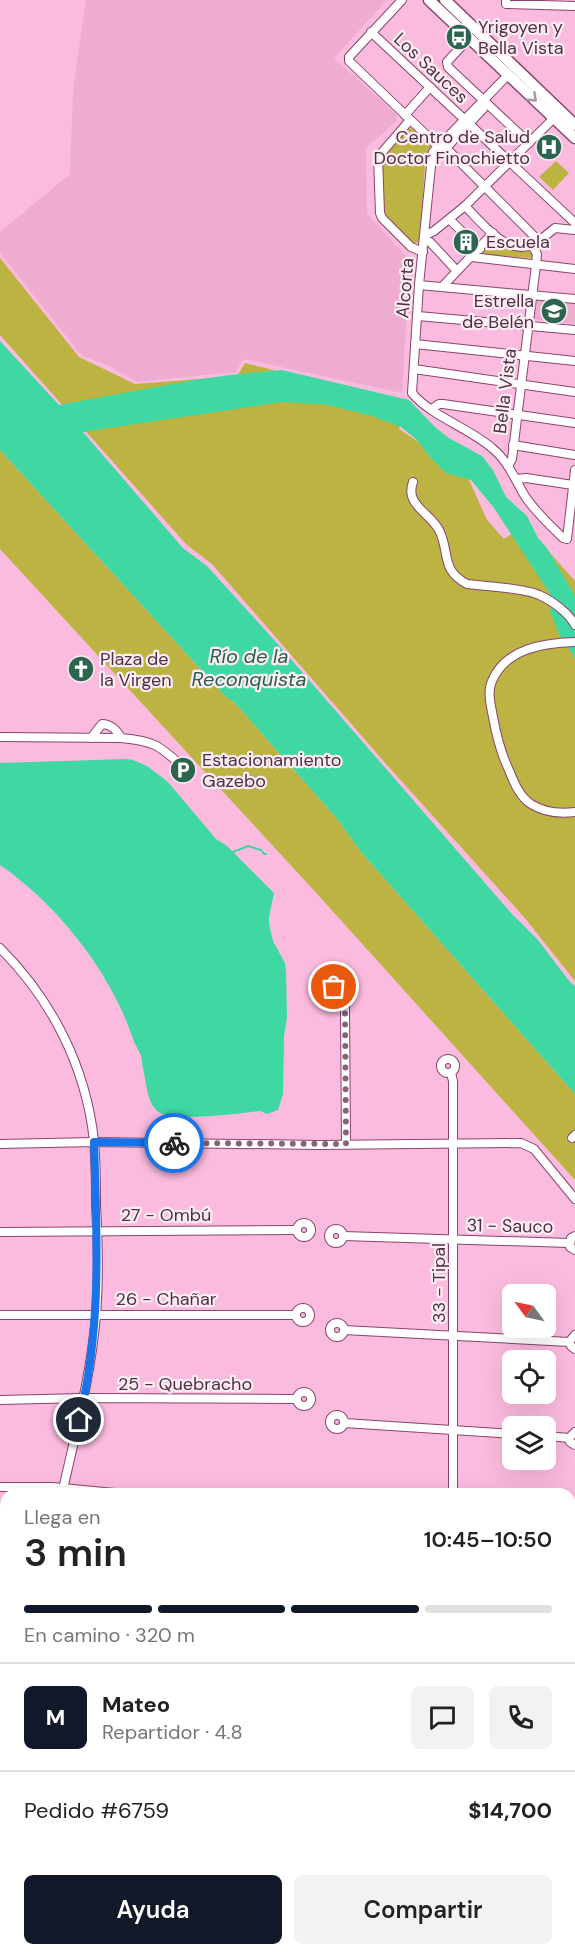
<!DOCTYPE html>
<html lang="es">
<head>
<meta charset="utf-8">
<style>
  :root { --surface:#fff; --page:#f2f2f2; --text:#222; --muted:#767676; --line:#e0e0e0; --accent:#111827 }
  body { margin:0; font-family:"DM Sans",sans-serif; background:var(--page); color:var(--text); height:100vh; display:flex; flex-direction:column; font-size:22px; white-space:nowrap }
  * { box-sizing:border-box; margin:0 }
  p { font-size:20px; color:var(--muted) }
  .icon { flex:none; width:33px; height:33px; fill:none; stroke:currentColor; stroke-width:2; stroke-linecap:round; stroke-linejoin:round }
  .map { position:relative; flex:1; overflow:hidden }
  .drawer { position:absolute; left:0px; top:1488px; width:576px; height:468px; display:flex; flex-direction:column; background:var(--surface); border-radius:18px 18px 0 0; box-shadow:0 6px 24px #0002 }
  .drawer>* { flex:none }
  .needle { width:39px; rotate:303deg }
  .fabs { position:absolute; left:502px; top:1284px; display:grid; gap:12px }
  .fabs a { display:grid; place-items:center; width:54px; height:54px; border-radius:9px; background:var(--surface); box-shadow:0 6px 24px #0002; font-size:30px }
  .pin { position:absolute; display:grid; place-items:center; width:51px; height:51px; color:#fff; margin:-26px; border:3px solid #fff; border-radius:50%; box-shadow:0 2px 6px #0007 }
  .courier { position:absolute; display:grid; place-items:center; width:60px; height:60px; margin:-30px; border:4px solid #1a73e8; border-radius:50%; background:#fff; color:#222; box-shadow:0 2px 8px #0007 }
  .summary em { font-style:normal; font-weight:600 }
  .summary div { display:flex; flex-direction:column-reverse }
  .summary { display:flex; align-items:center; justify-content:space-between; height:102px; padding:0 24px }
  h1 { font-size:39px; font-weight:600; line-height:45px }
  .bar { display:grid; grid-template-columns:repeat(4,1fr); gap:9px 6px; align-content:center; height:72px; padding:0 24px }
  .bar i { height:8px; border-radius:4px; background:var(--line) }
  .bar .active { background:var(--accent) }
  .bar p { grid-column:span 4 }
  .line { display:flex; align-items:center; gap:15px; padding:0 24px; border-top:2px solid var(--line) }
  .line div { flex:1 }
  .round { display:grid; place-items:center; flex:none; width:63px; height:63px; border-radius:9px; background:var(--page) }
  .button { display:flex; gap:12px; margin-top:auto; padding:12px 24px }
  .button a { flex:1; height:69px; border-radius:9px; background:var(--accent); color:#fff; font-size:24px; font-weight:600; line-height:69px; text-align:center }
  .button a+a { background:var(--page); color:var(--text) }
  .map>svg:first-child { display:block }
  .built { fill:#efacd1 }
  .green { fill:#bcb343 }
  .water { fill:#40d8a2 }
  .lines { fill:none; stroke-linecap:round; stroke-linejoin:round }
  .stream { stroke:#40d8a2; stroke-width:2 }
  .minor-casing { stroke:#89446d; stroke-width:10 }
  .major-casing { stroke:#89446d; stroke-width:13 }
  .minor { stroke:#fff; stroke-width:8 }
  .major { stroke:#fff; stroke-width:10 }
  .rail-casing { stroke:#6f4a5f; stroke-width:4.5 }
  .rail { stroke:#feedf5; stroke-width:2; stroke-dasharray:7; stroke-linecap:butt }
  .oneway { stroke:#a798a0 }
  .done { stroke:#8b6179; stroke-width:6; stroke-dasharray:0 10.8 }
  .route { stroke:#1a73e8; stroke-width:8 }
  .labels { text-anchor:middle; stroke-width:4.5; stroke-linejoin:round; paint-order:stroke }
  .poi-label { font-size:18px; fill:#4f3042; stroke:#feedf5; text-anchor:start }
  .street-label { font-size:18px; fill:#4f3042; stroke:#feedf5 }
  .water-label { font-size:20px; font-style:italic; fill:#27614a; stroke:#feedf5 }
</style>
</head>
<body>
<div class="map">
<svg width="575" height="1956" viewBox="0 0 575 1956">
  <rect width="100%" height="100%" fill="#fbbbdf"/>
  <g class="built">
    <polygon points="86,0 387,0 334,58 396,114 397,121 366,148 367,214 410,260 402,393 243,359 236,372 137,382 107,365 82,356 0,253 0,232 70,174 73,90"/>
    <polygon points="535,298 575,302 575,324 533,319"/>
  </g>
  <g class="green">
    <polygon points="412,128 430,142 431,145 425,166 420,237 418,242 414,244 383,214 382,160 408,129"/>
    <polygon points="556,161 569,173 553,190 539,177"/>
    <polygon points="495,239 507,248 531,251 533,252 532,258 482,255 480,253 493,240"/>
    <polygon points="0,258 79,357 135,384 237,376 245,363 408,403 399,429 466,473 487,520 504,539 525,525 575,581 575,981 524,917 387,765 212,564 186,544 0,335"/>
    <polygon points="0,450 227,698 233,701 244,713 338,820 361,852 575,1094 575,1180 319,896 0,549"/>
    <polygon points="0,1601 6,1602 6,1950 531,1950 527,1956 0,1956"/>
    <polygon points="570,1661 575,1662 575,1886 570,1893"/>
  </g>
  <g class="water">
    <polygon points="0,341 59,405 194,380 230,375 282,370 409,400 435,427 449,438 482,456 493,470 506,497 527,516 538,538 547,548 575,596 575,658 559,634 550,611 554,600 494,508 471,480 446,473 430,457 417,440 401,427 372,416 328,405 282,402 83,432 183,548 207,566 276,642 512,914 538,940 570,982 575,986 575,1094 361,852 338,820 244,713 233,701 227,698 0,450"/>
    <path d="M126,759L133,760L147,766L168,782L216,839L227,846L274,893L269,917V924L273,941L285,963L286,972L287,1018L284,1036L283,1094L278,1110L267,1114L260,1111C240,1113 166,1124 155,1109C146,1098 146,1078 142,1064C143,1055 136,1048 133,1039C111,972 57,904 0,865V763Z"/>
  </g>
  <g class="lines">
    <polyline class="stream" points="233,852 248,846 261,850 264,854 266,854"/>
    <defs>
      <g id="minor">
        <polyline points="402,0 349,57 349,61 443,151"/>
        <polyline points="506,0 506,4 575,6"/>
        <polyline points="371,32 575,223"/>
        <polyline points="469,38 447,62 448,67 529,143"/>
        <path d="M508,75L433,152L432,156L419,285L412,393C431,416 469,428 492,448C507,460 514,477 523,493C533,510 550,525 563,538L567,539L575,470"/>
        <polyline points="405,115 430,87"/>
        <polyline points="410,120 378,157 380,213 382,218 411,247 423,252"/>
        <path d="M447,147L448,150L539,241C510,261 484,225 465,206"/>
        <polyline points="444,150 483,109"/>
        <polyline points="450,220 480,249"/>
        <polyline points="426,235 434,231 465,206 557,115"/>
        <polyline points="425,241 430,242 457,271"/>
        <polyline points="539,241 555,228 575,230"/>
        <polyline points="472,257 575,269"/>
        <polyline points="419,285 575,299"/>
        <polyline points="442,287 493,233"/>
        <polyline points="418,316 575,330"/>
        <polyline points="415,344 575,361"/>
        <polyline points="414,369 575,392"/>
        <polyline points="432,409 439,404 443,404 575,423"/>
        <polyline points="513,445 575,455"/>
        <polyline points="508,466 512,459 536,265 537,254 532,245"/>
        <polyline points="516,479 526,478 573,485"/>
        <path d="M413,482C404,506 432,513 440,532C450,555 441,570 467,584C484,586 525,588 539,595C551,600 569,613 575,625"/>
        <path d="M575,642C544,643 506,648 492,681C487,692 491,706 493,717C496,733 499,746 505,761C512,776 517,795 531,804C545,813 559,814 575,812"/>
        <polyline points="0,737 121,738"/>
        <path d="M91,738L102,724C110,724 117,730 121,738C154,741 159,745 183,767"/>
        <path d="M0,948C52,1000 86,1067 94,1141C96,1162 96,1184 96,1205C98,1241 99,1279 96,1315C91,1376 75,1435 62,1494"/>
        <circle cx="339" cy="992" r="7"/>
        <polyline points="343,998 345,1008 346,1144"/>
        <circle cx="448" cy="1066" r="7"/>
        <polyline points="451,1073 453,1081 453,1494"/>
        <polyline points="572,1138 575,1135"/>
        <polyline points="0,1144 94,1142 320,1145 521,1143 534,1149 575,1199"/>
        <circle cx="304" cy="1230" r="7"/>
        <circle cx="336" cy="1236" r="7"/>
        <polyline points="0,1232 297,1230"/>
        <polyline points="343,1236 569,1243"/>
        <polyline points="575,1236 571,1238 570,1247 575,1250"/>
        <circle cx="303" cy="1315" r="7"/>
        <polyline points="0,1315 296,1315"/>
        <circle cx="337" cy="1330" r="7"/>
        <polyline points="344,1330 569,1342"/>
        <polyline points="575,1335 569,1342 571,1346 575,1349"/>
        <circle cx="304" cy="1399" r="7"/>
        <polyline points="0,1400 85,1398 297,1399"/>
        <circle cx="337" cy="1422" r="7"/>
        <polyline points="344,1423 513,1434"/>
        <polyline points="575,1432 569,1438 570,1442 575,1445"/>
        <polyline points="546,1436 569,1438"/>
        <polyline points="0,1487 52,1487 125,1494"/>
        <polyline points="570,1532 575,1530"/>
        <polyline points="570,1543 575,1545"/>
        <polyline points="0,1617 6,1618"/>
        <polyline points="272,1956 276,1950"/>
      </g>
      <g id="major">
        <polyline points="429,0 575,138"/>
        <polyline points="445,0 575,125"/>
        <polyline points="0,1543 6,1544"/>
        <polyline points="0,1560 6,1561"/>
        <polyline points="570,1608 575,1609"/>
        <polyline points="570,1621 575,1621"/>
      </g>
    </defs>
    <use href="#minor" class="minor-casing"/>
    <use href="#major" class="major-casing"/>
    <use href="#minor" class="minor"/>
    <use href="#major" class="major"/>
    <defs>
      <g id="rail">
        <polyline points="0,1580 6,1581"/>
        <polyline points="570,1635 575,1636"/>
      </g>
    </defs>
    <use href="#rail" class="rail-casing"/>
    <use href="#rail" class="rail"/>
  </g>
  <defs><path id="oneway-chevron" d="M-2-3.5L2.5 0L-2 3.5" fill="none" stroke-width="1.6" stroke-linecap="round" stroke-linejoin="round" transform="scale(1.5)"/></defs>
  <use class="oneway" href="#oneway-chevron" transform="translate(533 98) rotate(43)"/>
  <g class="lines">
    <polyline class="done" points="174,1143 346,1144 345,1008 342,998 336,998 333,995 334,987"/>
    <path class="route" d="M79,1420C102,1329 97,1236 94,1142L174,1143"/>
  </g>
  <defs>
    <symbol id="bus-disc" viewBox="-11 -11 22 22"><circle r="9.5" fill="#2d664f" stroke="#feedf5"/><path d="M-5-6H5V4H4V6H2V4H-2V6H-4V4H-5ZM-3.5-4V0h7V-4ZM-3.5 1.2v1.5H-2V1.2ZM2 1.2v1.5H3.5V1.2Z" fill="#fff"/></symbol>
    <symbol id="hospital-disc" viewBox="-11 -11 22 22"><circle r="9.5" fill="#2d664f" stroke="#feedf5"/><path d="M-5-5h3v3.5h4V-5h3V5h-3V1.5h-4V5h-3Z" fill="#fff"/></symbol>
    <symbol id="building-disc" viewBox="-11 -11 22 22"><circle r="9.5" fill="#2d664f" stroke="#feedf5"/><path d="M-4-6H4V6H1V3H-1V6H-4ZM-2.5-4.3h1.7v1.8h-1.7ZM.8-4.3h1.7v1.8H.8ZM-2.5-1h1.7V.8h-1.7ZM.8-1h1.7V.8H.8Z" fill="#fff"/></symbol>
    <symbol id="school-disc" viewBox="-11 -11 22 22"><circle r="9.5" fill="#2d664f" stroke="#feedf5"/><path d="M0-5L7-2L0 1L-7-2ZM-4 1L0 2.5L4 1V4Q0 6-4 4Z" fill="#fff"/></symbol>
    <symbol id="church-disc" viewBox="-11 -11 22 22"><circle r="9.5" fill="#2d664f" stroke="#feedf5"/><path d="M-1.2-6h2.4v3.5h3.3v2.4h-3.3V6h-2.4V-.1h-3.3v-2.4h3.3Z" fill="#fff"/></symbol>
    <symbol id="parking-disc" viewBox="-11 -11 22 22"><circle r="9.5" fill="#2d664f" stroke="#feedf5"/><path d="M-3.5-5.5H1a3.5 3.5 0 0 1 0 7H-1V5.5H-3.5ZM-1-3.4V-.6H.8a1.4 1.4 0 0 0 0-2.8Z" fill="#fff"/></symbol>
  </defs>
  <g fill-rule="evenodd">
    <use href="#bus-disc" x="444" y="22" width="30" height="30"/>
    <use href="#hospital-disc" x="534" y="132" width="30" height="30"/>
    <use href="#building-disc" x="451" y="227" width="30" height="30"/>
    <use href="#school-disc" x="539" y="296" width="30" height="30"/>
    <use href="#church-disc" x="66" y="654" width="30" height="30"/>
    <use href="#parking-disc" x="168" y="755" width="30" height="30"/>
  </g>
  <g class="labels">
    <g class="poi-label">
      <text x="478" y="33">Yrigoyen y<tspan x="478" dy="21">Bella Vista</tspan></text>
      <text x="530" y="143" text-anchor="end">Centro de Salud<tspan x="530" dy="21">Doctor Finochietto</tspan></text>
      <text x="486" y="248">Escuela</text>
      <text x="534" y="307" text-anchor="end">Estrella<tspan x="534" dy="21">de Belén</tspan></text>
      <text x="100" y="665">Plaza de<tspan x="100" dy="21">la Virgen</tspan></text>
      <text x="202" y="766">Estacionamiento<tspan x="202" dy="21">Gazebo</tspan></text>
    </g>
    <g class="street-label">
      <text transform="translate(431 68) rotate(43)" y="6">Los Sauces</text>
      <text transform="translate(405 288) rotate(-85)" y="6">Alcorta</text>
      <text transform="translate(505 391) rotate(-83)" y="6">Bella Vista</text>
      <text x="166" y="1221">27 - Ombú</text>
      <text transform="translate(510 1226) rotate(1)" y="6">31 - Sauco</text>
      <text transform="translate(439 1283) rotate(-90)" y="6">33 - Tipal</text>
      <text x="166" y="1305">26 - Chañar</text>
      <text x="185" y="1390">25 - Quebracho</text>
    </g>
    <g class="water-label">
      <text x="249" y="663">Río de la<tspan x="249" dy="23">Reconquista</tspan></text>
    </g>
  </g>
</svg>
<div class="fabs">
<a><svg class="needle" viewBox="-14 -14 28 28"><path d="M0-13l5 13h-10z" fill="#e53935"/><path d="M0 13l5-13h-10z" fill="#767676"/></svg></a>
<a><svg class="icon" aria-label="locate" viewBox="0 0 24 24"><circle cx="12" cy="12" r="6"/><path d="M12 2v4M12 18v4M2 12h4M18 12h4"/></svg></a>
<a><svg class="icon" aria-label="layers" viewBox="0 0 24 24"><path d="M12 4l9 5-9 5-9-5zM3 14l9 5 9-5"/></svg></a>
</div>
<div class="pin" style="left:334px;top:987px;background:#ea580c"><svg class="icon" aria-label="bag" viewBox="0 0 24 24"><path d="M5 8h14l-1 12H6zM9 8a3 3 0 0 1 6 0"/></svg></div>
<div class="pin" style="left:79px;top:1420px;background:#1f2937"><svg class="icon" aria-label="home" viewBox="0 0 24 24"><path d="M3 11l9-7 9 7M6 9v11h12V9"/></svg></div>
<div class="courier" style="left:174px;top:1143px"><svg class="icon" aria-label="bike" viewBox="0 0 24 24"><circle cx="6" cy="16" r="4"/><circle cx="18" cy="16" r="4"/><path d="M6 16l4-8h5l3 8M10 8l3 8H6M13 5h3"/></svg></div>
<section class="drawer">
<div class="summary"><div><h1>3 min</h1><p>Llega en</p></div><em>10:45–10:50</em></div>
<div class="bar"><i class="active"></i><i class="active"></i><i class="active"></i><i></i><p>En camino · 320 m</p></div>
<div class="line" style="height:108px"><b class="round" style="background:var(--accent);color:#fff">M</b><div><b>Mateo</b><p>Repartidor · 4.8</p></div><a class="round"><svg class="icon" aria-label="chat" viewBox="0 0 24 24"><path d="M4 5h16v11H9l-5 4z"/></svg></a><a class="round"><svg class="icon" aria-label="phone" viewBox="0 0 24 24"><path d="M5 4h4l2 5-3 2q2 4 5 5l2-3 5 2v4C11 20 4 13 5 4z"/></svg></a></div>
<div class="line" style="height:78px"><div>Pedido #6759</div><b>$14,700</b></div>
<div class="button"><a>Ayuda</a><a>Compartir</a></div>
</section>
</div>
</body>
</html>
